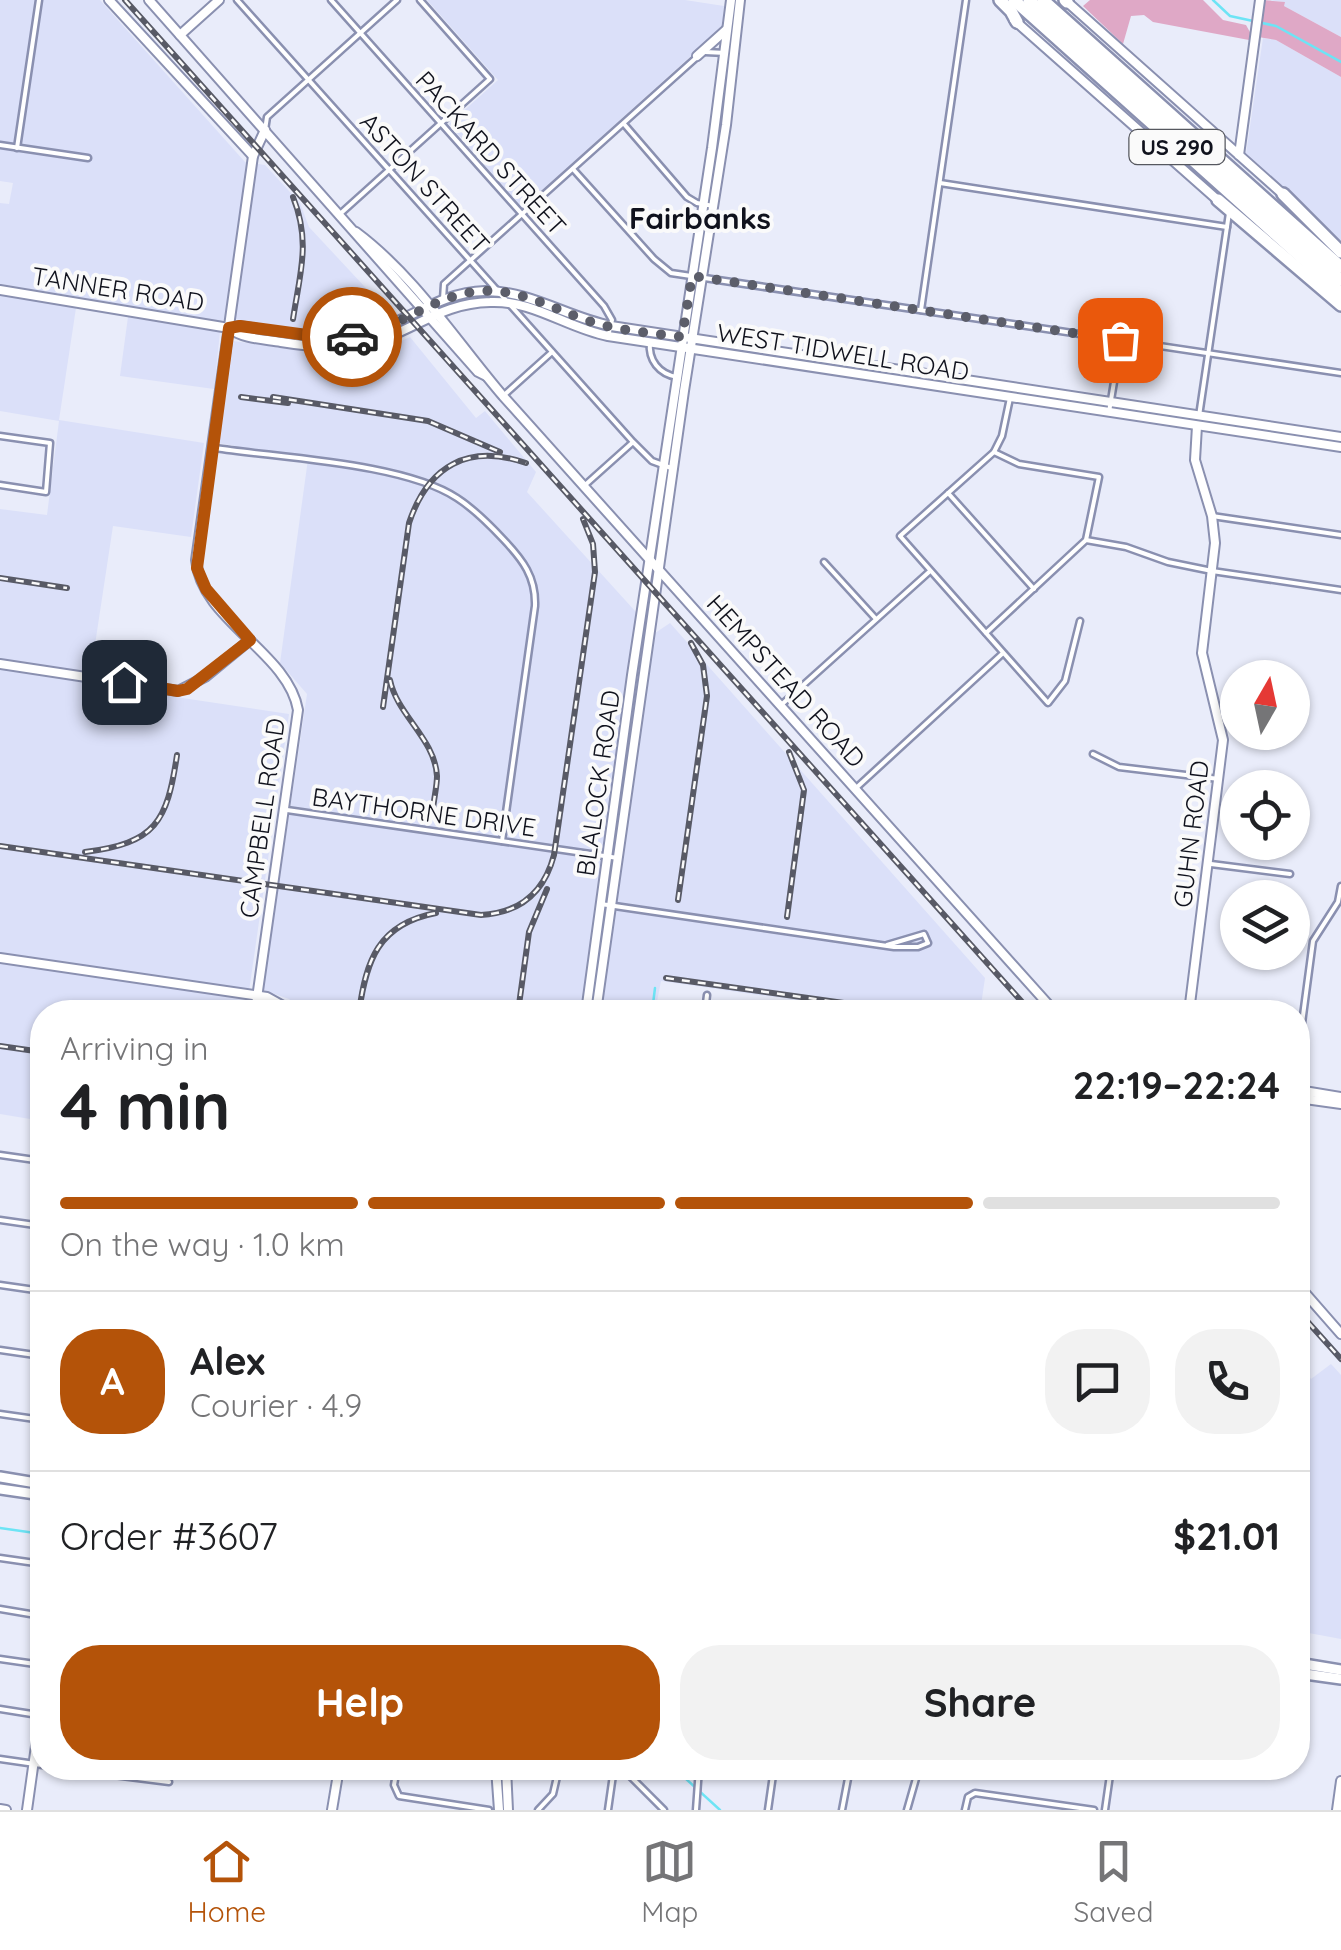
<!DOCTYPE html>
<html lang="en">
<head>
<meta charset="utf-8">
<style>
  :root { --surface:#fff; --page:#f2f2f2; --text:#202124; --muted:#757577; --line:#e0e0e0; --accent:#b45309 }
  body { margin:0; font-family:Quicksand,sans-serif; background:var(--page); color:var(--text); height:100vh; display:flex; flex-direction:column; font-size:38px; white-space:nowrap }
  * { box-sizing:border-box; margin:0 }
  p { font-size:32px; color:var(--muted) }
  .icon { flex:none; width:55px; height:55px; fill:none; stroke:currentColor; stroke-width:2; stroke-linecap:round; stroke-linejoin:round }
  .map { position:relative; flex:1; overflow:hidden }
  .drawer { position:absolute; left:30px; top:1000px; width:1280px; height:780px; display:flex; flex-direction:column; background:var(--surface); border-radius:40px; box-shadow:0 2px 8px #0004 }
  .drawer>* { flex:none }
  .needle { width:65px; rotate:9deg }
  .tools { position:absolute; left:1220px; top:660px; display:grid; gap:20px }
  .tools a { display:grid; place-items:center; width:90px; height:90px; border-radius:50%; background:var(--surface); box-shadow:0 2px 8px #0004; font-size:50px }
  .pin { position:absolute; display:grid; place-items:center; width:85px; height:85px; color:#fff; margin:-42px; border-radius:20px; box-shadow:0 5px 15px #0006 }
  .courier { position:absolute; display:grid; place-items:center; width:100px; height:100px; margin:-50px; border:8px solid #b45309; border-radius:50%; background:#fff; color:#222; box-shadow:0 2px 12px #0007 }
  .head em { font-style:normal; font-weight:700 }
  .head div { display:flex; flex-direction:column-reverse }
  .head { display:flex; align-items:center; justify-content:space-between; height:170px; padding:0 30px }
  h1 { font-size:65px; font-weight:700; line-height:75px }
  .bar { display:grid; grid-template-columns:repeat(4,1fr); gap:15px 10px; align-content:center; height:120px; padding:0 30px }
  .bar i { height:12px; border-radius:8px; background:var(--line) }
  .bar .on { background:var(--accent) }
  .bar p { grid-column:span 4 }
  .line { display:flex; align-items:center; gap:25px; padding:0 30px; border-top:2px solid var(--line) }
  .line div { flex:1 }
  .round { display:grid; place-items:center; flex:none; width:105px; height:105px; border-radius:40px; background:var(--page) }
  .primary-button { display:flex; gap:20px; margin-top:auto; padding:20px 30px }
  .primary-button a { flex:1; height:115px; border-radius:40px; background:var(--accent); color:#fff; font-size:40px; font-weight:700; line-height:115px; text-align:center }
  .primary-button a+a { background:var(--page); color:var(--text) }
  .menu { display:flex; justify-content:space-around; align-items:center; height:140px; border-top:2px solid var(--line); background:var(--surface); font-size:28px; color:var(--muted) }
  .menu a { display:grid; justify-items:center; gap:5px }
  .menu .on { color:var(--accent) }
  .map>svg:first-child { display:block }
  .built { fill:#dbe0f9 }
  .green { fill:#dfa8c6 }
  .lines { fill:none; stroke-linecap:round; stroke-linejoin:round }
  .stream { stroke:#6de4f5; stroke-width:2.5 }
  .street-casing { stroke:#8a90b0; stroke-width:9 }
  .secondary-casing { stroke:#8a90b0; stroke-width:12 }
  .primary-casing { stroke:#8a90b0; stroke-width:14 }
  .highway-casing { stroke:#8a90b0; stroke-width:16 }
  .street { stroke:#fff; stroke-width:4 }
  .secondary { stroke:#fff; stroke-width:8 }
  .primary { stroke:#fff; stroke-width:9 }
  .highway { stroke:#fff; stroke-width:11 }
  .rail-casing { stroke:#585a66; stroke-width:6 }
  .rail { stroke:#fafafa; stroke-width:2.5; stroke-dasharray:8; stroke-linecap:butt }
  .done { stroke:#5c5e6a; stroke-width:10; stroke-dasharray:0 18 }
  .route { stroke:#b45309; stroke-width:12 }
  .labels { text-anchor:middle; stroke-width:8; stroke-linejoin:round; paint-order:stroke }
  .shield { fill:#fafafa; stroke:#56585f; stroke-width:2.5 }
  .shield-label { font-size:22px; font-weight:bold; fill:#10121d }
  .street-label { font-size:25px; fill:#10121d; stroke:#fafafa }
  .quarter-label { font-size:30px; font-weight:bold; fill:#10121d; stroke:#fafafa }
</style>
</head>
<body>
<div class="map">
<svg width="1341" height="1810" viewBox="0 0 1341 1810">
  <rect width="100%" height="100%" fill="#e9ecfa"/>
  <g class="built">
    <polygon points="0,0 100,0 245,162 265,165 300,203 309,227 391,315 363,329 324,333 235,319 219,321 0,284 0,203 9,204 13,183 0,181"/>
    <polygon points="427,0 685,0 724,6 722,28 522,208 449,124 498,80"/>
    <polygon points="1268,0 1341,0 1341,37 1284,6 1284,2"/>
    <polygon points="1263,38 1276,40 1341,77 1341,241 1246,154"/>
    <polygon points="0,295 76,308 59,420 204,443 191,537 113,526 89,684 289,714 246,1012 42,1012 42,1121 0,1114 0,509 47,515 59,421 0,411"/>
    <polygon points="128,317 220,332 214,389 120,376"/>
    <polygon points="410,337 476,418 485,411 536,472 527,492 655,633 670,623 985,978 980,1012 879,1012 661,981 655,1012 301,1012 289,999 263,990 307,694 280,663 308,459 218,443 233,341 325,353 356,352 386,348"/>
    <polygon points="1298,1361 1311,1379 1331,1364 1341,1375 1341,1639 1298,1631"/>
  </g>
  <g class="green">
    <polygon points="1090,0 1203,0 1223,20 1246,25 1251,34 1249,40 1153,22 1144,15 1131,16 1123,44 1083,6"/>
    <polygon points="1263,0 1285,2 1284,6 1341,37 1341,77 1276,40 1258,37"/>
  </g>
  <g class="lines">
    <g class="stream">
      <polyline points="1213,0 1230,16 1276,26 1341,62"/>
      <polyline points="652,1012 655,988"/>
      <polyline points="0,1528 42,1534"/>
      <polyline points="674,1768 720,1810"/>
    </g>
    <defs>
      <g id="street">
        <polyline points="237,0 633,442 652,461 674,469"/>
        <polyline points="331,0 604,306 612,320 608,336"/>
        <polyline points="705,52 726,53"/>
        <polyline points="624,124 687,197 697,203 713,206"/>
        <polyline points="265,130 267,117 397,0"/>
        <polyline points="0,145 88,158"/>
        <polyline points="17,148 39,0"/>
        <polyline points="573,169 654,259 671,273 1341,373"/>
        <polyline points="940,183 1227,227"/>
        <polyline points="340,214 490,79 420,0"/>
        <polyline points="443,299 444,284 697,57"/>
        <polyline points="921,310 966,0"/>
        <path d="M650,342C648,360 659,374 677,377"/>
        <polyline points="503,396 552,352"/>
        <polyline points="1010,398 1002,436 994,452 900,536 1048,703 1065,681 1080,621"/>
        <polyline points="1109,412 1121,340"/>
        <polyline points="1199,416 1229,213"/>
        <polyline points="0,436 50,443 46,492 0,485"/>
        <path d="M215,448C281,458 404,463 457,498C474,509 489,524 503,539C523,560 536,577 535,606L502,841"/>
        <polyline points="584,486 632,443"/>
        <polyline points="948,493 1034,589"/>
        <polyline points="1212,516 1341,535"/>
        <polyline points="1086,540 1126,547 1168,562 1212,571 1341,590"/>
        <polyline points="824,562 876,619"/>
        <polyline points="986,633 1086,540 1099,477 1019,464 994,452"/>
        <polyline points="780,706 929,572"/>
        <polyline points="1093,754 1119,767 1219,779"/>
        <polyline points="855,789 1002,654"/>
        <polyline points="287,810 618,858"/>
        <polyline points="1211,864 1290,874"/>
        <polyline points="601,904 894,947 918,947 928,943 924,934 887,945"/>
        <polyline points="705,1012 707,995"/>
        <polyline points="836,1012 836,1009"/>
        <polyline points="1298,1053 1313,941 1338,902 1341,886"/>
        <polyline points="0,1155 42,1161"/>
        <polyline points="0,1220 42,1226"/>
        <polyline points="0,1285 42,1291"/>
        <polyline points="0,1350 42,1356"/>
        <polyline points="0,1414 42,1420"/>
        <polyline points="0,1558 42,1564"/>
        <polyline points="0,1609 42,1616"/>
        <polyline points="0,1659 42,1665"/>
        <polyline points="0,1709 38,1715"/>
        <polyline points="0,1759 42,1765"/>
        <polyline points="58,1768 169,1782"/>
        <polyline points="397,1768 394,1785 399,1796 489,1810"/>
        <polyline points="622,1768 664,1810"/>
        <polyline points="1169,1768 1230,1775"/>
        <polyline points="538,1810 553,1794 559,1768"/>
        <polyline points="608,1810 614,1768"/>
        <polyline points="696,1810 699,1768"/>
        <polyline points="768,1810 774,1768"/>
        <polyline points="842,1810 850,1768"/>
        <polyline points="907,1810 919,1768"/>
        <polyline points="965,1810 968,1797 975,1793 1094,1810"/>
        <polyline points="1105,1810 1111,1768"/>
      </g>
      <g id="secondary">
        <polyline points="109,0 253,156"/>
        <polyline points="149,0 478,372 486,376"/>
        <polyline points="1065,0 1285,196"/>
        <polyline points="1014,20 1221,203"/>
        <polyline points="180,35 219,0"/>
        <polyline points="697,56 726,30"/>
        <polyline points="1239,155 1260,0"/>
        <path d="M356,232C415,276 456,341 503,396L1055,1012"/>
        <path d="M0,290L229,328L239,326C278,331 324,344 362,335C405,324 438,292 485,291C531,291 567,317 611,326L1341,437"/>
        <path d="M229,328C243,339 264,339 281,342C318,348 353,351 388,337C425,322 448,303 490,302C533,300 567,328 608,336L1341,447"/>
        <polyline points="0,664 178,691 205,677 250,640"/>
        <polyline points="0,958 267,997 294,1012"/>
        <path d="M255,1012L298,710C288,652 201,620 196,560L253,156L265,130"/>
        <polyline points="586,1012 632,675 712,148 731,0"/>
        <polyline points="596,1012 684,391 726,125 740,0"/>
        <polyline points="1189,1012 1223,740 1202,653 1215,543 1212,516 1195,460 1197,426"/>
        <polyline points="1298,1090 1341,1097"/>
        <polyline points="1298,1098 1341,1104"/>
        <polyline points="1298,1285 1341,1334"/>
        <polyline points="496,1768 499,1810"/>
        <polyline points="506,1768 508,1810"/>
        <polyline points="0,1809 6,1810"/>
        <polyline points="27,1810 42,1703"/>
        <polyline points="332,1810 339,1768"/>
        <polyline points="1337,1810 1341,1781"/>
      </g>
      <g id="primary">
        <polyline points="0,1477 42,1484"/>
        <polyline points="0,1489 42,1495"/>
        <polyline points="1298,1663 1341,1670"/>
        <polyline points="1298,1673 1341,1679"/>
      </g>
      <g id="highway">
        <polyline points="1000,0 1011,11 1017,22"/>
        <polyline points="1014,0 1341,293"/>
        <polyline points="1029,0 1341,280"/>
        <polyline points="1043,0 1341,267"/>
        <polyline points="1065,0 1067,2"/>
        <polyline points="1283,194 1341,252"/>
        <polyline points="1218,200 1341,305"/>
      </g>
    </defs>
    <use href="#street" class="street-casing"/>
    <use href="#secondary" class="secondary-casing"/>
    <use href="#primary" class="primary-casing"/>
    <use href="#highway" class="highway-casing"/>
    <use href="#street" class="street"/>
    <use href="#secondary" class="secondary"/>
    <use href="#primary" class="primary"/>
    <use href="#highway" class="highway"/>
    <defs>
      <g id="rail">
        <polyline points="125,0 1031,1012"/>
        <path d="M293,319C300,273 311,242 293,197"/>
        <polyline points="241,397 288,403"/>
        <polyline points="273,397 428,421 500,452"/>
        <polyline points="0,578 67,588"/>
        <path d="M390,680C397,715 435,739 437,776C437,786 434,798 433,809"/>
        <path d="M383,707L409,523C428,466 468,443 526,463"/>
        <path d="M0,846L481,915C519,913 544,893 554,855L595,572L593,544L583,519"/>
        <path d="M85,852C156,843 167,822 177,755"/>
        <polyline points="678,900 707,696 703,665 691,643"/>
        <polyline points="787,917 804,790 789,752"/>
        <polyline points="666,978 908,1012"/>
        <path d="M359,1012C366,961 378,924 436,913"/>
        <polyline points="518,1012 529,932 547,889"/>
        <polyline points="0,1046 42,1052"/>
        <polyline points="1298,1311 1341,1359"/>
      </g>
    </defs>
    <use href="#rail" class="rail-casing"/>
    <use href="#rail" class="rail"/>
  </g>
  <g class="lines">
    <path class="done" d="M352,337C398,330 434,294 482,291C523,289 554,310 592,322C620,331 653,333 682,337L692,276L1120,340"/>
    <polyline class="route" points="124,682 178,691 187,689 250,640 206,589 197,568 229,328 240,326 329,338 352,337"/>
  </g>
  <g class="labels">
    <rect class="shield" x="1129.5" y="130" width="95" height="34" rx="8"/>
    <g class="shield-label">
      <text x="1177" y="155">US 290</text>
    </g>
    <g class="street-label">
      <text transform="translate(491 153) rotate(48)" y="9">PACKARD STREET</text>
      <text transform="translate(425 183) rotate(48)" y="9">ASTON STREET</text>
      <text transform="translate(118 289) rotate(9)" y="9">TANNER ROAD</text>
      <text transform="translate(843 352) rotate(9)" y="9">WEST TIDWELL ROAD</text>
      <text transform="translate(786 681) rotate(48)" y="9">HEMPSTEAD ROAD</text>
      <text transform="translate(598 783) rotate(-82)" y="9">BLALOCK ROAD</text>
      <text transform="translate(424 812) rotate(8)" y="9">BAYTHORNE DRIVE</text>
      <text transform="translate(262 818) rotate(-82)" y="9">CAMPBELL ROAD</text>
      <text transform="translate(1191 834) rotate(-83)" y="9">GUHN ROAD</text>
    </g>
    <g class="quarter-label">
      <text x="700" y="229">Fairbanks</text>
    </g>
  </g>
</svg>
<div class="tools">
<a><svg class="needle" viewBox="-14 -14 28 28"><path d="M0-13l5 13h-10z" fill="#e53935"/><path d="M0 13l5-13h-10z" fill="#757577"/></svg></a>
<a><svg class="icon" aria-label="locate" viewBox="0 0 24 24"><circle cx="12" cy="12" r="6"/><path d="M12 2v4M12 18v4M2 12h4M18 12h4"/></svg></a>
<a><svg class="icon" aria-label="layers" viewBox="0 0 24 24"><path d="M12 4l9 5-9 5-9-5zM3 14l9 5 9-5"/></svg></a>
</div>
<div class="pin" style="left:1120px;top:340px;background:#ea580c"><svg class="icon" aria-label="bag" viewBox="0 0 24 24"><path d="M5 8h14l-1 12H6zM9 8a3 3 0 0 1 6 0"/></svg></div>
<div class="pin" style="left:124px;top:682px;background:#1f2937"><svg class="icon" aria-label="home" viewBox="0 0 24 24"><path d="M3 11l9-7 9 7M6 9v11h12V9"/></svg></div>
<div class="courier" style="left:352px;top:337px"><svg class="icon" aria-label="car" viewBox="0 0 24 24"><path d="M5 17H2v-5l4-1 3-4h7l3 4 3 1v5h-3M9 17h6M6 11h13"/><circle cx="7" cy="17" r="2"/><circle cx="17" cy="17" r="2"/></svg></div>
<section class="drawer">
<div class="head"><div><h1>4 min</h1><p>Arriving in</p></div><em>22:19–22:24</em></div>
<div class="bar"><i class="on"></i><i class="on"></i><i class="on"></i><i></i><p>On the way · 1.0 km</p></div>
<div class="line" style="height:180px"><b class="round" style="background:var(--accent);color:#fff">A</b><div><b>Alex</b><p>Courier · 4.9</p></div><a class="round"><svg class="icon" aria-label="chat" viewBox="0 0 24 24"><path d="M4 5h16v11H9l-5 4z"/></svg></a><a class="round"><svg class="icon" aria-label="phone" viewBox="0 0 24 24"><path d="M5 4h4l2 5-3 2q2 4 5 5l2-3 5 2v4C11 20 4 13 5 4z"/></svg></a></div>
<div class="line" style="height:130px"><div>Order #3607</div><b>$21.01</b></div>
<div class="primary-button"><a>Help</a><a>Share</a></div>
</section>
</div>
<nav class="menu">
<a class="on"><svg class="icon" aria-label="home" viewBox="0 0 24 24"><path d="M3 11l9-7 9 7M6 9v11h12V9"/></svg>Home</a>
<a><svg class="icon" aria-label="map" viewBox="0 0 24 24"><path d="M3 6l6-2 6 2 6-2v14l-6 2-6-2-6 2zM9 4v14M15 6v14"/></svg>Map</a>
<a><svg class="icon" aria-label="saved" viewBox="0 0 24 24"><path d="M7 4h10v16l-5-4-5 4z"/></svg>Saved</a>
</nav>
</body>
</html>
